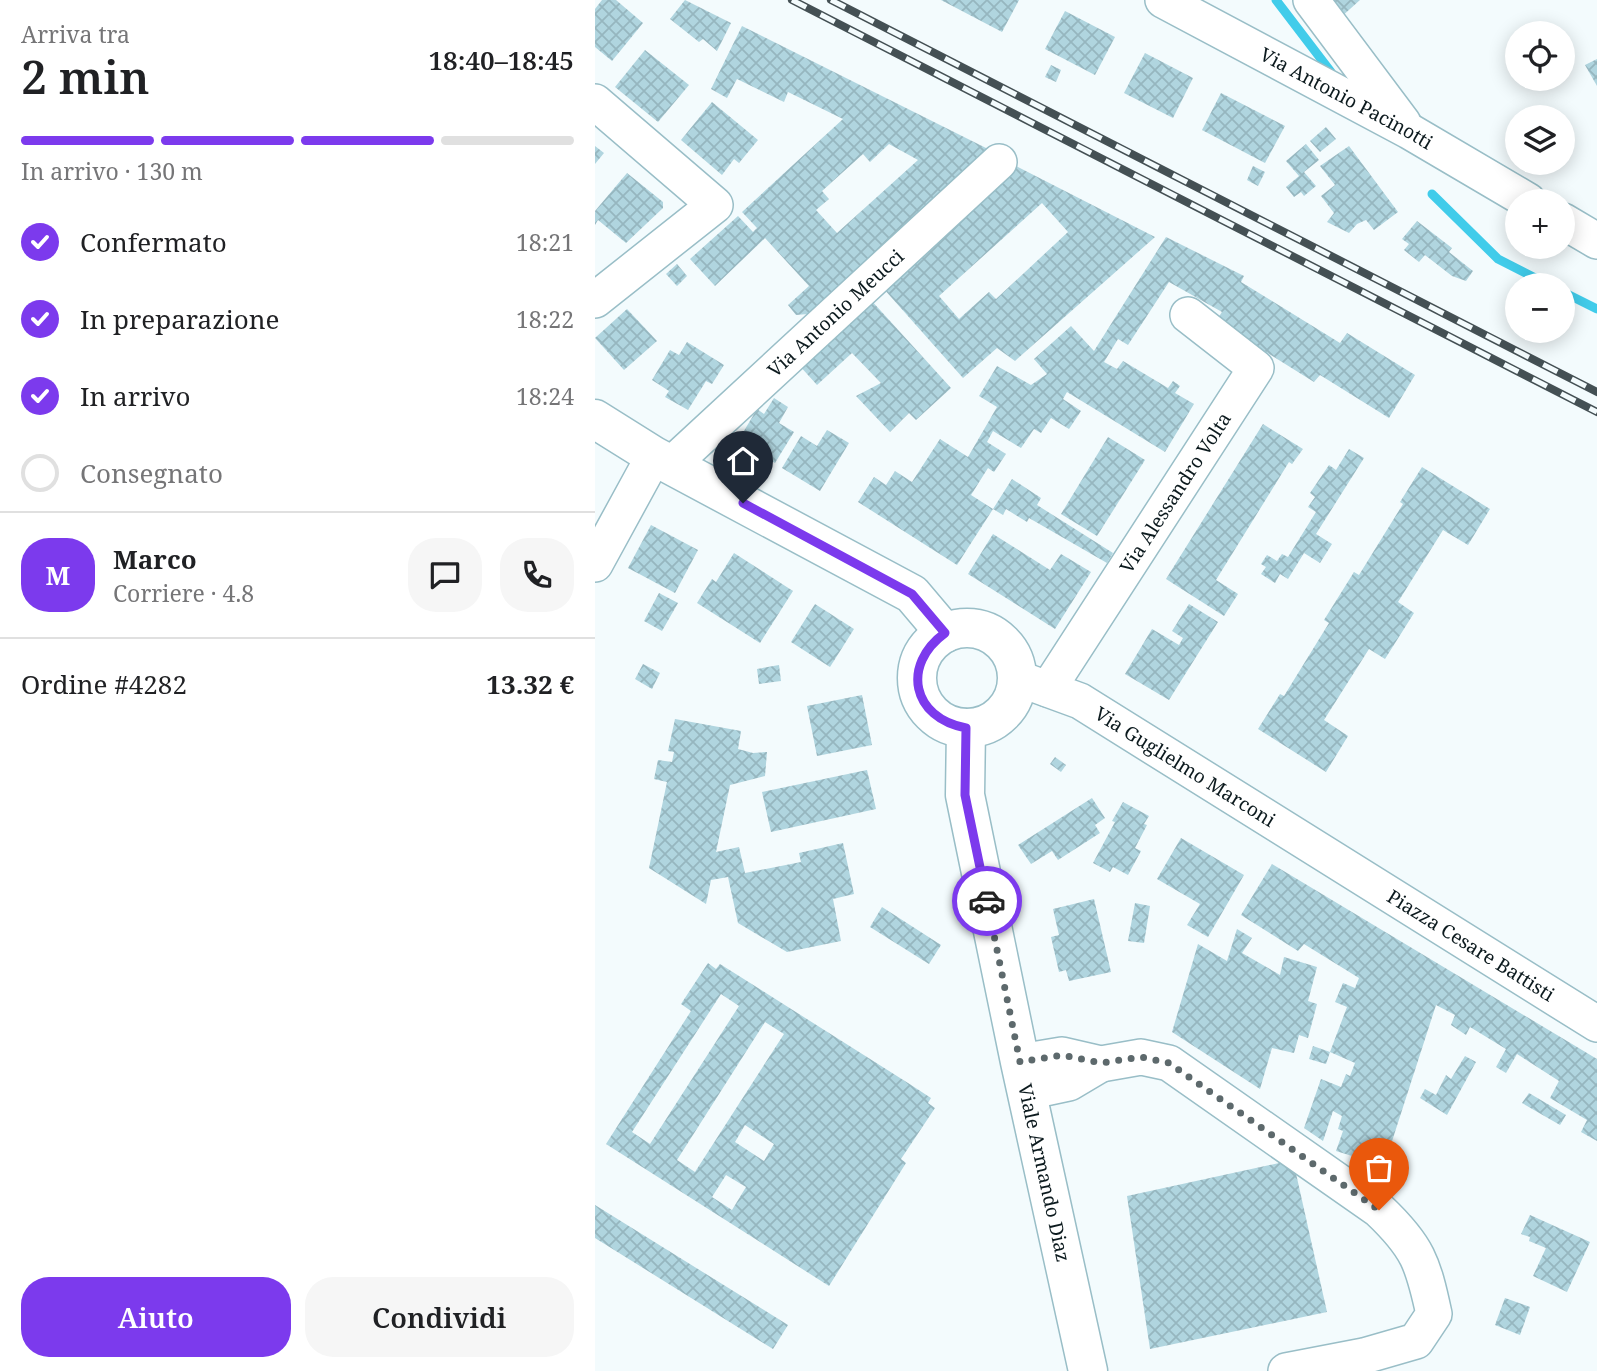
<!DOCTYPE html>
<html lang="it">
<head>
<meta charset="utf-8">
<style>
  :root { --surface:#fff; --page:#f6f6f6; --text:#202124; --muted:#757577; --line:#e0e0e0; --accent:#7c3aed }
  body { margin:0; font-family:"Noto Serif",serif; background:var(--page); color:var(--text); height:100vh; display:flex; flex-direction:column; font-size:26px; white-space:nowrap }
  * { box-sizing:border-box; margin:0 }
  p { font-size:23px; color:var(--muted) }
  .icon { flex:none; width:38px; height:38px; fill:none; stroke:currentColor; stroke-width:2; stroke-linecap:round; stroke-linejoin:round }
  .map { position:relative; flex:1; overflow:hidden }
  .panel { display:flex; flex-direction:column; background:var(--surface); width:595px }
  .panel>* { flex:none }
  .buttons { position:absolute; left:910px; top:21px; display:grid; gap:14px }
  .buttons a { display:grid; place-items:center; width:70px; height:70px; border-radius:50%; background:var(--surface); box-shadow:0 4px 18px #0003; font-size:35px }
  .pin { position:absolute; display:grid; place-items:center; width:60px; height:60px; color:#fff; margin:-72px -30px; border-radius:50% 50% 50% 0; rotate:-45deg; box-shadow:0 0 7px #0007 }
  .pin .icon { rotate:45deg }
  .courier { position:absolute; display:grid; place-items:center; width:70px; height:70px; margin:-35px; border:5px solid #7c3aed; border-radius:50%; background:#fff; color:#222; box-shadow:0 2px 9px #0007 }
  .head em { font-style:normal; font-weight:600 }
  .head div { display:flex; flex-direction:column-reverse }
  .head { display:flex; align-items:center; justify-content:space-between; height:119px; padding:0 21px }
  h1 { font-size:46px; font-weight:600; line-height:52px }
  .bar { display:grid; grid-template-columns:repeat(4,1fr); gap:10px 7px; align-content:center; height:84px; padding:0 21px }
  .bar i { height:9px; border-radius:5px; background:var(--line) }
  .bar .selected { background:var(--accent) }
  .bar p { grid-column:span 4 }
  .line { display:flex; align-items:center; gap:18px; padding:0 21px; border-top:2px solid var(--line) }
  .line div { flex:1 }
  .round { display:grid; place-items:center; flex:none; width:74px; height:74px; border-radius:28px; background:var(--page) }
  ol { padding:0 21px; list-style:none }
  li { display:flex; align-items:center; gap:21px; height:77px }
  li p { margin-inline-start:auto }
  li .icon { padding:7px; border-radius:50%; background:var(--accent); color:#fff; stroke-width:4 }
  li:last-child { color:var(--muted) }
  li i { width:38px; height:38px; border:4px solid var(--line); border-radius:50% }
  .action { display:flex; gap:14px; margin-top:auto; padding:14px 21px }
  .action a { flex:1; height:80px; border-radius:28px; background:var(--accent); color:#fff; font-size:28px; font-weight:600; line-height:80px; text-align:center }
  .action a+a { background:var(--page); color:var(--text) }
  main { display:flex; flex:1; min-height:0 }
  .map>svg:first-child { display:block }
  .lines { fill:none; stroke-linecap:round; stroke-linejoin:round }
  .stream { stroke:#41ccea; stroke-width:9 }
  .building { fill:url(#building-cross-hatch); fill-rule:evenodd }
  .minor-casing { stroke:#99bec7; stroke-width:38 }
  .tertiary-casing { stroke:#99bec7; stroke-width:41 }
  .minor { stroke:#fff; stroke-width:35 }
  .tertiary { stroke:#fff; stroke-width:38 }
  .rail-casing { stroke:#445054; stroke-width:8 }
  .rail { stroke:#f3fbfd; stroke-width:5; stroke-dasharray:16; stroke-linecap:butt }
  .done { stroke:#5d696c; stroke-width:7; stroke-dasharray:0 12.6 }
  .route { stroke:#7c3aed; stroke-width:9 }
  .labels { text-anchor:middle; stroke-width:6; stroke-linejoin:round; paint-order:stroke }
  .street-label { font-size:19px; fill:#0c1a1e; stroke:#f3fbfd }
</style>
</head>
<body>
<main>
<section class="panel">
<div class="head"><div><h1>2 min</h1><p>Arriva tra</p></div><em>18:40–18:45</em></div>
<div class="bar"><i class="selected"></i><i class="selected"></i><i class="selected"></i><i></i><p>In arrivo · 130 m</p></div>
<ol>
<li><svg class="icon" aria-label="check" viewBox="0 0 24 24"><path d="M5 12l5 5 9-10"/></svg>Confermato<p>18:21</p></li>
<li><svg class="icon" aria-label="check" viewBox="0 0 24 24"><path d="M5 12l5 5 9-10"/></svg>In preparazione<p>18:22</p></li>
<li><svg class="icon" aria-label="check" viewBox="0 0 24 24"><path d="M5 12l5 5 9-10"/></svg>In arrivo<p>18:24</p></li>
<li><i></i>Consegnato</li>
</ol>
<div class="line" style="height:126px"><b class="round" style="background:var(--accent);color:#fff">M</b><div><b>Marco</b><p>Corriere · 4.8</p></div><a class="round"><svg class="icon" aria-label="chat" viewBox="0 0 24 24"><path d="M4 5h16v11H9l-5 4z"/></svg></a><a class="round"><svg class="icon" aria-label="phone" viewBox="0 0 24 24"><path d="M5 4h4l2 5-3 2q2 4 5 5l2-3 5 2v4C11 20 4 13 5 4z"/></svg></a></div>
<div class="line" style="height:91px"><div>Ordine #4282</div><b>13.32 €</b></div>
<div class="action"><a>Aiuto</a><a>Condividi</a></div>
</section>
<div class="map">
<svg width="1002" height="1371" viewBox="0 0 1002 1371">
  <defs>
    <pattern id="building-cross-hatch" width="8" height="8" patternUnits="userSpaceOnUse" patternTransform="scale(1.75)"><rect width="8" height="8" fill="#b0d5df"/><path d="M0 0l8 8M0 8l8-8" fill="none" stroke="#96b6bf"/></pattern>
  </defs>
  <rect width="100%" height="100%" fill="#f3fbfd"/>
  <g class="lines">
    <g class="stream">
      <polyline points="681,0 736,72"/>
      <polyline points="837,194 903,259 954,285"/>
      <polyline points="968,292 1002,309"/>
    </g>
  </g>
  <g class="building">
    <polygon points="7,0 21,0 48,23 17,61 0,47 0,9"/>
    <polygon points="90,0 136,23 122,51 108,39 104,42 75,19"/>
    <polygon points="346,0 424,0 407,32"/>
    <polygon points="731,0 765,0 745,18"/>
    <polygon points="470,11 520,37 500,75 450,49"/>
    <path d="M147,26L395,150L213,314L201,315L193,305L214,286L170,238L120,286L95,259L143,216L158,232L162,228L147,212L248,119L193,92L189,102L142,79L132,98L116,89ZM294,144L323,160L242,233L221,210L234,199L227,191L268,154L275,162Z"/>
    <polygon points="50,50 94,85 63,122 20,87"/>
    <polygon points="550,53 598,78 578,118 529,93"/>
    <polygon points="1002,59 1002,86 990,65"/>
    <polygon points="456,65 466,70 461,82 450,77"/>
    <polygon points="626,93 690,126 670,163 607,130"/>
    <polygon points="117,102 163,140 144,163 139,159 127,175 86,140"/>
    <polygon points="731,127 741,139 725,152 715,141"/>
    <polygon points="711,144 724,160 709,172 721,186 709,196 706,192 699,197 691,187 704,176 691,161"/>
    <polygon points="0,146 9,153 0,164"/>
    <polygon points="754,146 803,212 779,230 771,220 762,224 754,233 732,222 739,213 726,196 740,185 725,166"/>
    <path d="M421,166L560,237L420,361L402,348L368,378L288,288ZM447,203L473,232L401,299L394,292L364,319L344,296Z"/>
    <polygon points="658,166 670,172 663,186 652,180"/>
    <polygon points="32,173 68,202 68,208 31,243 3,220 0,225 0,211"/>
    <polygon points="822,221 857,248 854,252 878,271 871,281 857,276 830,255 824,262 809,250 814,244 807,239"/>
    <polygon points="571,237 649,276 646,282 745,343 752,333 820,375 794,418 725,375 719,382 621,321 627,312 574,282 533,345 523,339 509,362 522,369 528,361 573,388 578,381 585,386 580,393 599,404 570,452 472,392 468,399 486,411 474,429 456,418 446,433 439,429 426,448 398,431 392,442 411,454 399,472 393,468 376,495 398,509 417,479 446,498 442,505 518,553 512,563 434,518 432,522 411,509 408,515 398,509 362,565 263,502 279,477 291,485 300,471 317,482 345,439 373,457 402,407 384,396 402,366 436,385 452,374 439,359 476,326 499,351"/>
    <polygon points="82,264 92,276 82,286 71,274"/>
    <polygon points="275,299 356,388 321,420 314,413 295,432 261,396 286,383 257,353 222,385 203,364"/>
    <polygon points="32,309 62,341 29,370 0,338"/>
    <polygon points="92,342 129,365 117,384 111,381 93,410 70,397 74,391 57,380 75,350 84,355"/>
    <polygon points="179,398 193,407 184,423 199,432 180,463 143,441 162,409 169,414"/>
    <polygon points="668,424 708,449 697,464 694,462 621,580 643,594 629,616 571,579"/>
    <polygon points="232,430 254,443 225,491 187,468 206,436 222,446"/>
    <polygon points="513,437 550,460 502,536 466,514"/>
    <polygon points="754,449 769,458 721,534 737,544 725,563 709,553 693,579 685,574 680,583 666,574 671,567 666,564 672,555 682,561 687,554 693,557 721,512 713,507 720,497 715,493 734,465 741,470"/>
    <polygon points="827,467 895,509 873,545 848,530 803,602 819,613 790,659 774,649 729,720 753,736 731,772 663,729 685,694 689,696 734,623 729,620 759,572 764,575 808,504 805,502"/>
    <polygon points="56,525 103,550 80,593 33,568"/>
    <polygon points="398,534 455,570 466,554 496,572 460,629 373,574"/>
    <polygon points="139,553 198,591 165,643 102,603 117,579 121,582"/>
    <polygon points="64,593 83,603 67,631 49,621"/>
    <polygon points="220,604 259,629 235,667 196,642"/>
    <polygon points="594,604 623,622 574,700 530,674 557,629 584,645 588,638 577,631"/>
    <polygon points="48,664 65,673 57,689 40,679"/>
    <polygon points="184,665 186,681 164,684 162,669"/>
    <polygon points="267,695 277,745 222,756 212,706"/>
    <polygon points="80,719 146,731 143,749 158,753 172,752 170,776 135,785 121,852 144,847 150,873 206,862 204,853 248,843 259,894 238,899 246,941 192,952 143,923 133,877 116,880 111,904 54,868 72,782 59,779 63,760 77,762 79,752 73,751"/>
    <polygon points="460,757 471,765 466,772 455,764"/>
    <polygon points="272,770 281,809 176,832 167,792"/>
    <polygon points="497,798 510,818 500,825 505,833 463,860 457,851 436,864 423,845"/>
    <polygon points="528,802 554,816 549,824 552,825 540,848 546,851 533,875 518,867 515,872 498,863 520,822 517,821"/>
    <polygon points="586,838 649,875 613,937 592,925 605,904 562,879"/>
    <polygon points="677,864 1002,1059 1002,1141 986,1132 992,1120 955,1098 964,1081 922,1054 911,1073 901,1067 911,1049 875,1027 871,1035 856,1025 860,1015 841,1005 789,1166 741,1151 748,1131 743,1129 747,1116 738,1111 728,1141 709,1128 726,1079 746,1087 751,1074 755,1076 760,1063 735,1052 731,1064 714,1059 718,1046 735,1052 752,1007 740,1002 748,983 760,988 764,978 709,944 703,951 646,915"/>
    <polygon points="499,899 516,972 474,981 471,970 464,972 456,937 464,935 458,909"/>
    <polygon points="540,903 555,906 549,943 533,941"/>
    <polygon points="287,907 346,945 334,964 275,927"/>
    <polygon points="642,929 657,938 647,953 685,975 689,957 722,967 713,1001 722,1004 713,1038 704,1035 699,1053 677,1048 665,1089 577,1032 603,944 632,961"/>
    <path d="M113,963L121,969L125,964L313,1083L336,1098L333,1103L340,1108L306,1159L311,1163L234,1286L11,1144L96,1011L86,1004ZM126,994L144,1006L55,1144L37,1132ZM170,1022L189,1034L100,1172L82,1160ZM150,1125L179,1144L169,1161L140,1142ZM131,1175L151,1187L137,1210L117,1197Z"/>
    <polygon points="870,1056 881,1062 852,1115 825,1098 830,1089 841,1095 851,1075 856,1079"/>
    <polygon points="934,1093 971,1115 965,1125 927,1103"/>
    <polygon points="698,1160 732,1312 555,1349 532,1196"/>
    <polygon points="0,1205 193,1325 178,1349 0,1238"/>
    <polygon points="935,1215 995,1242 972,1292 938,1276 951,1248 934,1241 935,1237 926,1234"/>
    <polygon points="910,1298 935,1307 925,1335 900,1325"/>
  </g>
  <g class="lines">
    <defs>
      <g id="minor">
        <path id="s1" d="M568,0L814,131L933,201"/>
        <polyline points="716,0 808,123"/>
        <polyline points="0,102 120,205 0,300"/>
        <polyline points="968,221 1002,241"/>
        <path id="s2" d="M76,465L404,162"/>
        <polyline points="0,564 59,456"/>
        <path id="s3" d="M422,678L485,701L1002,1024"/>
        <path id="s4" d="M453,689L661,368L593,315"/>
        <path d="M425,1062L467,1055L506,1064L546,1057L574,1063L784,1210C823,1247 828,1263 839,1314L821,1341L769,1356L691,1371"/>
        <polyline points="432,1092 474,1083 506,1064"/>
      </g>
      <g id="tertiary">
        <polyline points="0,419 59,456 317,594 350,633"/>
        <circle cx="372" cy="678" r="50"/>
        <path id="s5" d="M371,728L370,795L425,1062L493,1371"/>
      </g>
    </defs>
    <use href="#minor" class="minor-casing"/>
    <use href="#tertiary" class="tertiary-casing"/>
    <use href="#minor" class="minor"/>
    <use href="#tertiary" class="tertiary"/>
    <defs>
      <g id="rail">
        <polyline points="197,0 1002,412"/>
        <polyline points="236,0 1002,392"/>
      </g>
    </defs>
    <use href="#rail" class="rail-casing"/>
    <use href="#rail" class="rail"/>
  </g>
  <g class="lines">
    <polyline class="done" points="392,901 425,1062 467,1055 506,1063 546,1057 574,1063 784,1210"/>
    <path class="route" d="M148,503L317,594L350,633C306,665 317,718 371,728L370,795L392,901"/>
  </g>
  <g class="labels">
    <g class="street-label">
      <text dy="7" stroke="none"><textPath href="#s1" startOffset="208">Via Antonio Pacinotti</textPath></text>
      <text dy="7" stroke="none"><textPath href="#s2" startOffset="224">Via Antonio Meucci</textPath></text>
      <text dy="7" stroke="none"><textPath href="#s4" startOffset="234">Via Alessandro Volta</textPath></text>
      <text dy="7" stroke="none"><textPath href="#s3" startOffset="191">Via Guglielmo Marconi</textPath></text>
      <text dy="7" stroke="none"><textPath href="#s3" startOffset="528">Piazza Cesare Battisti</textPath></text>
      <text dy="7" stroke="none"><textPath href="#s5" startOffset="453">Viale Armando Diaz</textPath></text>
    </g>
  </g>
</svg>
<div class="buttons">
<a><svg class="icon" aria-label="locate" viewBox="0 0 24 24"><circle cx="12" cy="12" r="6"/><path d="M12 2v4M12 18v4M2 12h4M18 12h4"/></svg></a>
<a><svg class="icon" aria-label="layers" viewBox="0 0 24 24"><path d="M12 4l9 5-9 5-9-5zM3 14l9 5 9-5"/></svg></a>
<a>+</a>
<a>−</a>
</div>
<div class="pin" style="left:784px;top:1210px;background:#ea580c"><svg class="icon" aria-label="bag" viewBox="0 0 24 24"><path d="M5 8h14l-1 12H6zM9 8a3 3 0 0 1 6 0"/></svg></div>
<div class="pin" style="left:148px;top:503px;background:#1f2937"><svg class="icon" aria-label="home" viewBox="0 0 24 24"><path d="M3 11l9-7 9 7M6 9v11h12V9"/></svg></div>
<div class="courier" style="left:392px;top:901px"><svg class="icon" aria-label="car" viewBox="0 0 24 24"><path d="M5 17H2v-5l4-1 3-4h7l3 4 3 1v5h-3M9 17h6M6 11h13"/><circle cx="7" cy="17" r="2"/><circle cx="17" cy="17" r="2"/></svg></div>
</div>
</main>
</body>
</html>
